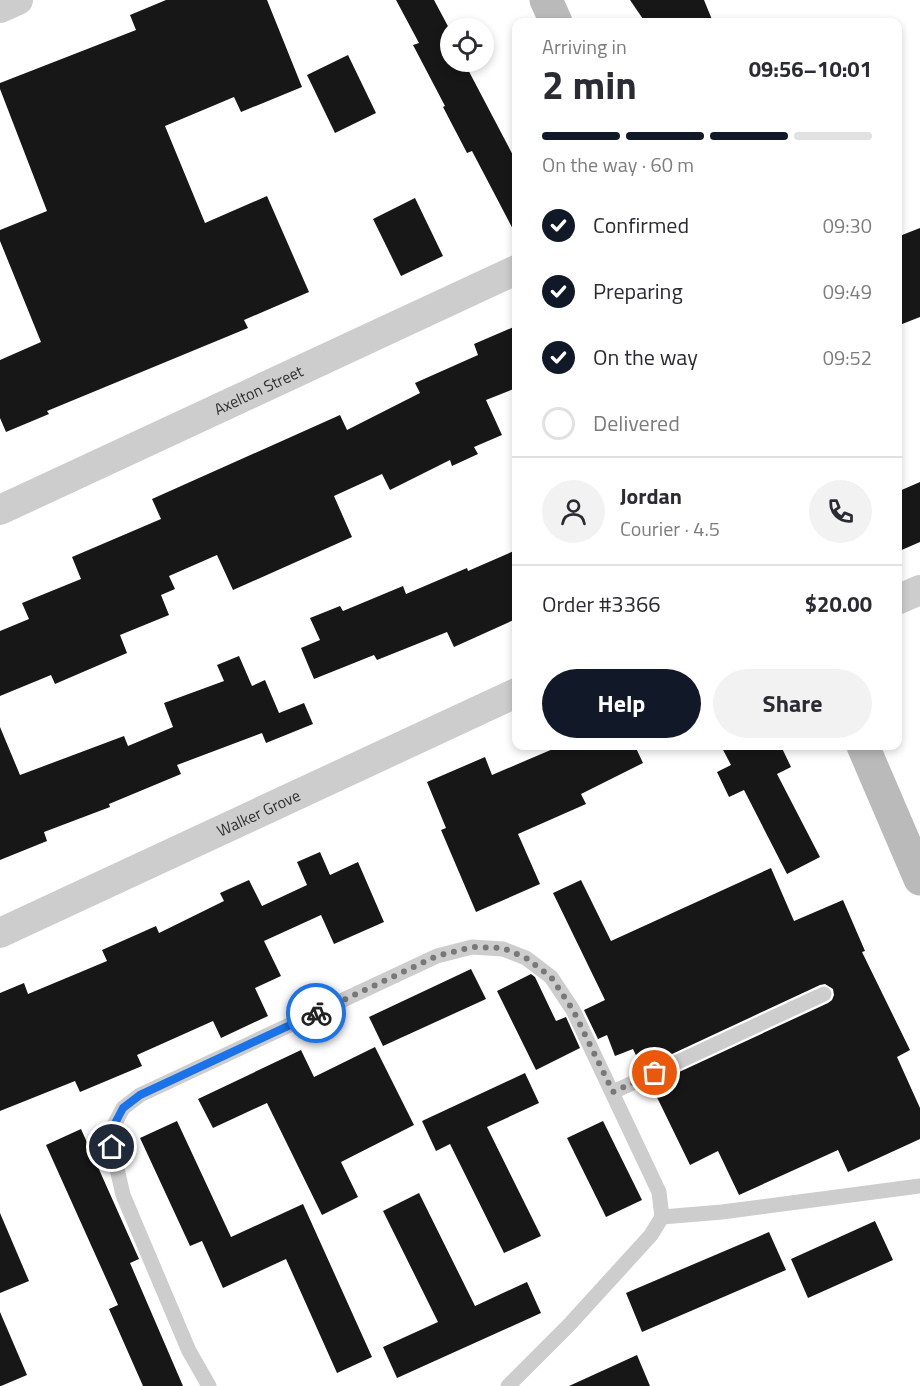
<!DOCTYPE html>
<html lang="en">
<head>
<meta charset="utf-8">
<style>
  :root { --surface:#fff; --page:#f2f2f3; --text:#2b2b33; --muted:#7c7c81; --line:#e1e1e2; --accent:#111827 }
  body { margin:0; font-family:"Titillium Web",sans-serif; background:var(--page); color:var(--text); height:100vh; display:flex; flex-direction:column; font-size:22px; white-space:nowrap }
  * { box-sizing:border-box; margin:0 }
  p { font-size:20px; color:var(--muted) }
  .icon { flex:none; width:33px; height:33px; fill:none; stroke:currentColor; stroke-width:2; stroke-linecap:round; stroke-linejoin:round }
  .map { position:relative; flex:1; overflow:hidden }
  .panel { position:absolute; left:512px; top:18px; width:390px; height:732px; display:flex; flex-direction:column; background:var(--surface); border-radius:12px; box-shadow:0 3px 9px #0003 }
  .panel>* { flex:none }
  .tools { position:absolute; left:440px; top:18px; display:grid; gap:12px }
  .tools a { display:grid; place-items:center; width:54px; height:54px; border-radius:50%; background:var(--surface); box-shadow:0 3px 9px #0003; font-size:30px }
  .pin { position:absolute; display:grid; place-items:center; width:51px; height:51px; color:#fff; margin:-26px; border:3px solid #fff; border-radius:50%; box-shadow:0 2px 6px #0007 }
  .courier { position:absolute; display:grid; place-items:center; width:60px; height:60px; margin:-30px; border:4px solid #1a73e8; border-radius:50%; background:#fff; color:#222; box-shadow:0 2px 8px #0007 }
  .summary em { font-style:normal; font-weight:700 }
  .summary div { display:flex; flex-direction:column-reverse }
  .summary { display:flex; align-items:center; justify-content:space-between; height:102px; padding:0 30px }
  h1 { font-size:39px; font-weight:700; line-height:45px }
  .bar { display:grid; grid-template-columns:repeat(4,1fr); gap:9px 6px; align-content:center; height:72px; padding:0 30px }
  .bar i { height:8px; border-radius:4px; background:var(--line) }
  .bar .selected { background:var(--accent) }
  .bar p { grid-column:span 4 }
  .line { display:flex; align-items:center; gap:15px; padding:0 30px; border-top:2px solid var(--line) }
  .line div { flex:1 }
  .round { display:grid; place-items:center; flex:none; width:63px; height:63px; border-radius:32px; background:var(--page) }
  ol { padding:0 30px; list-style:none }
  li { display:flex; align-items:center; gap:18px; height:66px }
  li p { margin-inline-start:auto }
  li .icon { padding:6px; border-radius:50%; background:var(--accent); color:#fff; stroke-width:4 }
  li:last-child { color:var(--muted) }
  li i { width:33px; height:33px; border:3px solid var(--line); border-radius:50% }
  .cta { display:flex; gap:12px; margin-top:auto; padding:12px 30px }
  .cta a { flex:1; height:69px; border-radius:36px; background:var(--accent); color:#fff; font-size:24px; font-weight:700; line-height:69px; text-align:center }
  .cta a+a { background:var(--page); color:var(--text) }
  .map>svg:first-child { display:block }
  .building { fill:#171717 }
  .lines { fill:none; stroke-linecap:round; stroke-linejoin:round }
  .lane { stroke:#cdcdcd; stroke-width:15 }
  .street { stroke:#cdcdcd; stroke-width:30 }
  .secondary { stroke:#bababa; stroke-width:33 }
  .done { stroke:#787878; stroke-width:6; stroke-dasharray:0 10.8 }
  .route { stroke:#1a73e8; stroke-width:8 }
  .labels { text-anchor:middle; stroke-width:6; stroke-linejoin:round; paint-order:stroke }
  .street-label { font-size:16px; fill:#303030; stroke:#fff }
</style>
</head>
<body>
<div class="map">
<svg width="920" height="1386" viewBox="0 0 920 1386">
  <rect width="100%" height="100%" fill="#fff"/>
  <g class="building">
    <polygon points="166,0 267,0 302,87 241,112 234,97 165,126 205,223 267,196 309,292 244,320 248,328 47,411 49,414 6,432 0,418 0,360 41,342 0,241 0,230 47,211 0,89 0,83 136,30 130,15"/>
    <polygon points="396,0 434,0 450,30 450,62 464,62 516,161 516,235 472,151 467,153 443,107 445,106 413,45 419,43"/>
    <polygon points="630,0 704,0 713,22 645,22"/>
    <polygon points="348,55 376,113 335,133 307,75"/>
    <polygon points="415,198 443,256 401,276 373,219"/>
    <polygon points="920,228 920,317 897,326 897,237"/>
    <polygon points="516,326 516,388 486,400 502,435 474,447 478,454 452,466 450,460 390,490 382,474 334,496 352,537 233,590 217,555 169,576 175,589 161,595 169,615 120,635 127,653 55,684 51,675 0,696 0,631 29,619 22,603 81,579 72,557 161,519 152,499 340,415 347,430 420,393 415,383 478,355 474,344"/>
    <polygon points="920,482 920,542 897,552 897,492"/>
    <polygon points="516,550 516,619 454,647 447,632 377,660 374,655 314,679 301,648 320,640 310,618 340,606 343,611 403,586 406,594 467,568 468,571"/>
    <polygon points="239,656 252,686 265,680 279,713 304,703 313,724 266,743 262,733 177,765 181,774 109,804 110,807 44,832 47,841 0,860 0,727 20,775 124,736 128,746 173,727 164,703 224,681 217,665"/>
    <polygon points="560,746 635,746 643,763 581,794 586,804 518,834 540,884 476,912 441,830 446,828 427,782 485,757 492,775"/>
    <polygon points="721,746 781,746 791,767 777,774 820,857 787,874 744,790 729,797 717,772 731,765"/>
    <polygon points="320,852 330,875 358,862 384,922 334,944 321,915 264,941 281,976 255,988 268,1016 221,1038 213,1021 137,1055 142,1066 80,1092 75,1081 0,1111 0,993 24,983 28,994 107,961 102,950 156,926 159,933 224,901 220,893 249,880 262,906 307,885 297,862"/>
    <polygon points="771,868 794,921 843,900 865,951 862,952 910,1050 897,1057 920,1108 920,1139 848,1172 838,1150 739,1195 718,1151 690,1165 651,1085 828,1003 832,1000 834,995 833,989 825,984 820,985 642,1068 633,1049 615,1056 607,1035 598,1039 584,1010 605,1000 553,893 581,880 611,941"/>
    <polygon points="471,969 486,999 383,1046 369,1017"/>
    <polygon points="531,974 535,977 556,1021 566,1017 580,1048 536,1070 497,991"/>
    <polygon points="375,1047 414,1125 341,1162 358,1197 322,1215 267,1103 213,1128 198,1099 301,1050 314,1077"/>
    <polygon points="525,1073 539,1103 487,1127 541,1236 504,1253 450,1144 436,1151 422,1121"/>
    <polygon points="177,1121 231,1237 303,1204 372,1357 337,1373 286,1259 223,1288 202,1241 190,1246 140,1138"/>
    <polygon points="603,1121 642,1200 606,1217 567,1138"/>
    <polygon points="81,1129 139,1259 130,1263 183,1386 143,1386 109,1309 118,1305 46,1145"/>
    <polygon points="419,1193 475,1306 527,1282 541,1313 397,1378 383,1347 438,1322 383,1211"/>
    <polygon points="0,1213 29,1281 0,1293"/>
    <polygon points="875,1221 893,1260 808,1298 791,1259"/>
    <polygon points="769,1232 786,1270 642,1332 626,1293"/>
    <polygon points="0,1312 27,1375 1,1386 0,1386"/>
    <polygon points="637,1355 650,1386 569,1386"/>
  </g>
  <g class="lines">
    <g class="lane">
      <polyline points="613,1092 824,994"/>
      <polyline points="662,1217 722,1212 920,1186"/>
      <polyline points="209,1386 189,1351 123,1195 112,1147 113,1127 123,1108 140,1095 437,956 472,947 503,949 526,958 551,977 573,1010 659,1192 662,1217 651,1235 569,1325 508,1386"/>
    </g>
    <g class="street">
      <polyline points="0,8 18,0"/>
      <path id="s1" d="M0,510L516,270"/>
      <polyline points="897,600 920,590"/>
      <path id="s2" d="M0,933L516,693"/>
    </g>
    <g class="secondary">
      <polyline points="546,0 556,22"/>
      <polyline points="863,746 920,879"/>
    </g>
  </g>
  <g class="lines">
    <polyline class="done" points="316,1013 437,956 472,947 503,948 526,958 551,977 573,1010 613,1092 655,1073"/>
    <polyline class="route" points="112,1147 113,1127 123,1108 140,1095 316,1013"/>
  </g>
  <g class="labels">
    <g class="street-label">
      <text dy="6" stroke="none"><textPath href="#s1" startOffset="285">Axelton Street</textPath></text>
      <text dy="6" stroke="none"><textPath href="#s2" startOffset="285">Walker Grove</textPath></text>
    </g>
  </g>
</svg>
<div class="tools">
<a><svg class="icon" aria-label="locate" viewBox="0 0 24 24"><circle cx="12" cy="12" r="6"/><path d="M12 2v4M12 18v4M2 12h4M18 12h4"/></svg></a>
</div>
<div class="pin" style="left:655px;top:1073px;background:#ea580c"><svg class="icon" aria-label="bag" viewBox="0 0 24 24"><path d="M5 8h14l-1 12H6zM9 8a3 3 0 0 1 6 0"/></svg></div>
<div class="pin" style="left:112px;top:1147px;background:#1f2937"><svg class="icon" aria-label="home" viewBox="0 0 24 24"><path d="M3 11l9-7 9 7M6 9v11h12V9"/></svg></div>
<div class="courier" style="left:316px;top:1013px"><svg class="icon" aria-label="bike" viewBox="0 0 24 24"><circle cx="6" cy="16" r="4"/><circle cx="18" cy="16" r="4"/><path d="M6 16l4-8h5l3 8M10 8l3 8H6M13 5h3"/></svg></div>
<section class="panel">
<div class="summary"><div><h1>2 min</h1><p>Arriving in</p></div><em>09:56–10:01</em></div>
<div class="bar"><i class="selected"></i><i class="selected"></i><i class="selected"></i><i></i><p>On the way · 60 m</p></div>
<ol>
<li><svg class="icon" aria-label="check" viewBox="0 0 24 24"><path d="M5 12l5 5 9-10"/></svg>Confirmed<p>09:30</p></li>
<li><svg class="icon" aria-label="check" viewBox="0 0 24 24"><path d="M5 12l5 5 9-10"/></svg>Preparing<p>09:49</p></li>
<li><svg class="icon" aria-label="check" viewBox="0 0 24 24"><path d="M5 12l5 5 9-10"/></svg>On the way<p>09:52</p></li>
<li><i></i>Delivered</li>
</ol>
<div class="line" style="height:108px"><a class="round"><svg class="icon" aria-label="person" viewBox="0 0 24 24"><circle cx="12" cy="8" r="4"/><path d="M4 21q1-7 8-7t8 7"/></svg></a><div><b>Jordan</b><p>Courier · 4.5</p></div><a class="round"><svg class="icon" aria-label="phone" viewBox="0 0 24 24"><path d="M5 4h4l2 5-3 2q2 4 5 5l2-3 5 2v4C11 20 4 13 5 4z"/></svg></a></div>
<div class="line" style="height:78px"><div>Order #3366</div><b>$20.00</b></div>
<div class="cta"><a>Help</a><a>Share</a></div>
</section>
</div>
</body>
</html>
